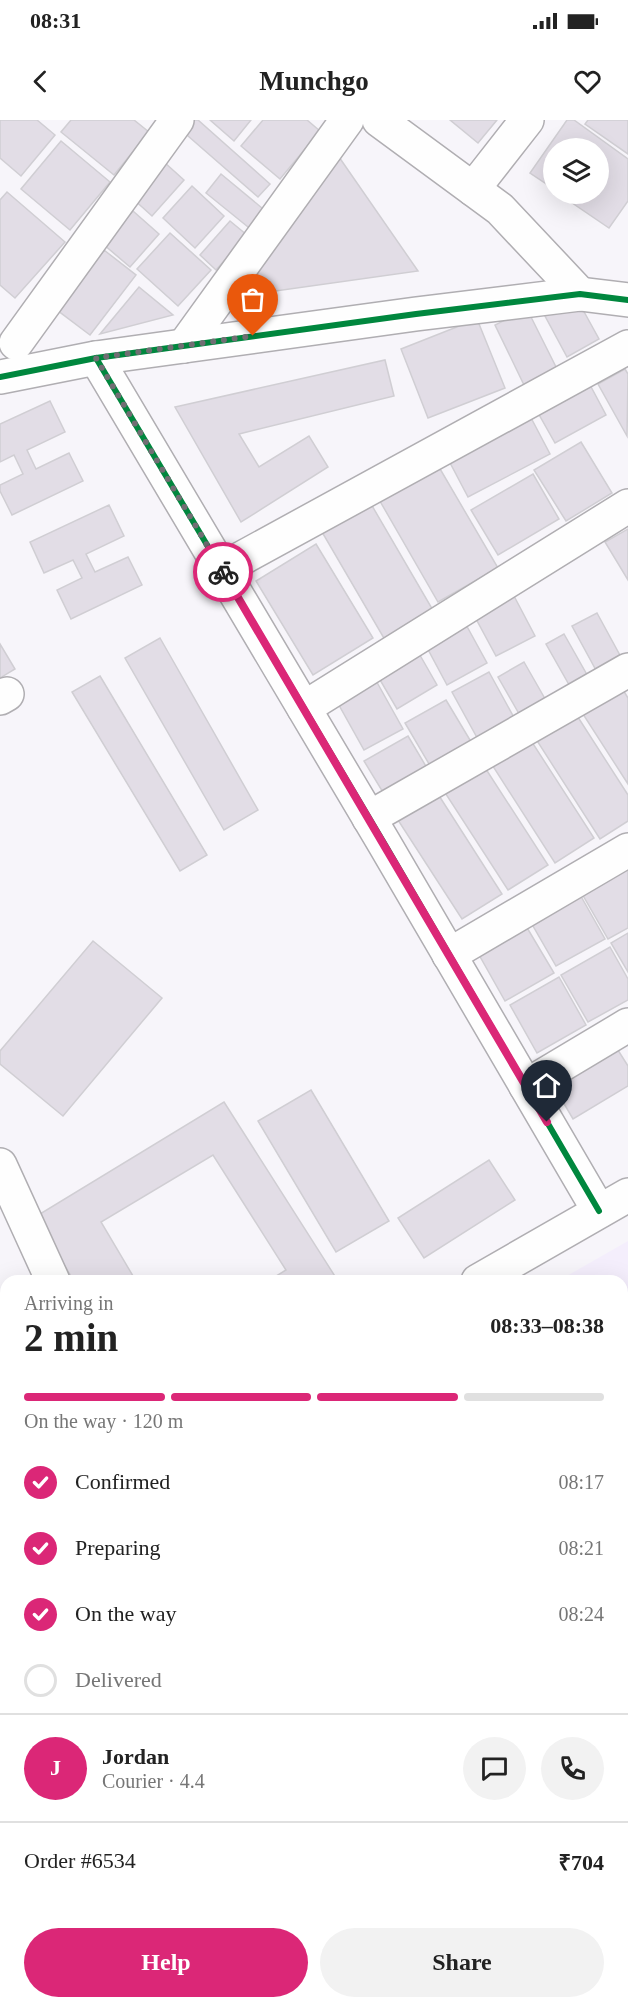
<!DOCTYPE html>
<html lang="en">
<head>
<meta charset="utf-8">
<style>
  :root { --surface:#fff; --page:#f2f2f2; --text:#222; --muted:#767676; --line:#e0e0e0; --accent:#db2777 }
  body { margin:0; font-family:"Times New Roman",serif; background:var(--page); color:var(--text); height:100vh; display:flex; flex-direction:column; font-size:22px; white-space:nowrap }
  * { box-sizing:border-box; margin:0 }
  p { font-size:20px; color:var(--muted) }
  .icon { flex:none; width:33px; height:33px; fill:none; stroke:currentColor; stroke-width:2; stroke-linecap:round; stroke-linejoin:round }
  .map { position:relative; flex:1; overflow:hidden }
  .details { position:absolute; left:0px; top:1155px; width:628px; height:734px; display:flex; flex-direction:column; background:var(--surface); border-radius:18px 18px 0 0; box-shadow:0 6px 24px #0002 }
  .details>* { flex:none }
  .controls { position:absolute; left:543px; top:18px; display:grid; gap:12px }
  .controls a { display:grid; place-items:center; width:66px; height:66px; border-radius:50%; background:var(--surface); box-shadow:0 6px 24px #0002; font-size:30px }
  .pin { position:absolute; display:grid; place-items:center; width:51px; height:51px; color:#fff; margin:-62px -26px; border-radius:50% 50% 50% 0; rotate:-45deg; box-shadow:0 0 6px #0007 }
  .pin .icon { rotate:45deg }
  .courier { position:absolute; display:grid; place-items:center; width:60px; height:60px; margin:-30px; border:4px solid #db2777; border-radius:50%; background:#fff; color:#222; box-shadow:0 2px 8px #0007 }
  .headline em { font-style:normal; font-weight:600 }
  .headline div { display:flex; flex-direction:column-reverse }
  .headline { display:flex; align-items:center; justify-content:space-between; height:102px; padding:0 24px }
  h1 { font-size:39px; font-weight:600; line-height:45px }
  .bar { display:grid; grid-template-columns:repeat(4,1fr); gap:9px 6px; align-content:center; height:72px; padding:0 24px }
  .bar i { height:8px; border-radius:4px; background:var(--line) }
  .bar .active { background:var(--accent) }
  .bar p { grid-column:span 4 }
  .line { display:flex; align-items:center; gap:15px; padding:0 24px; border-top:2px solid var(--line) }
  .line div { flex:1 }
  .round { display:grid; place-items:center; flex:none; width:63px; height:63px; border-radius:32px; background:var(--page) }
  ol { padding:0 24px; list-style:none }
  li { display:flex; align-items:center; gap:18px; height:66px }
  li p { margin-inline-start:auto }
  li .icon { padding:6px; border-radius:50%; background:var(--accent); color:#fff; stroke-width:4 }
  li:last-child { color:var(--muted) }
  li i { width:33px; height:33px; border:3px solid var(--line); border-radius:50% }
  .button { display:flex; gap:12px; margin-top:auto; padding:12px 24px }
  .button a { flex:1; height:69px; border-radius:36px; background:var(--accent); color:#fff; font-size:24px; font-weight:600; line-height:69px; text-align:center }
  .button a+a { background:var(--page); color:var(--text) }
  .status { display:flex; justify-content:space-between; align-items:center; height:42px; padding:0 30px; background:var(--surface); direction:ltr }
  .status svg { height:16px; fill:currentColor }
  header { display:flex; justify-content:space-between; align-items:center; height:78px; padding:0 24px; background:var(--surface); font-size:27px; font-weight:600 }
  .map>svg:first-child { display:block }
  .built { fill:#f4eefc }
  .building { fill:#e2dde6; stroke:#d0ced3; stroke-width:1.5 }
  .lines { fill:none; stroke-linecap:round; stroke-linejoin:round }
  .minor-casing { stroke:#b0aeb2; stroke-width:36 }
  .minor { stroke:#fefefe; stroke-width:33 }
  .rail { stroke:#dbdadb; stroke-width:4.5; stroke-dasharray:9 4.5; stroke-linecap:butt }
  .cycleway-casing { stroke:#fff; stroke-width:10 }
  .cycleway { stroke:#00873e; stroke-width:6 }
  .done { stroke:#706e73; stroke-width:6; stroke-dasharray:0 10.8 }
  .route { stroke:#db2777; stroke-width:8 }
</style>
</head>
<body>
<div class="status"><b>08:31</b><svg viewBox="0 0 49 12"><path d="M0 12V9h3v3zM5 12V6h3v6zM10 12V3h3v9zM15 12V0h3v12zM26 1h20v11H26zM47 4h2v5h-2z"/></svg></div>
<header><svg class="icon" aria-label="back" viewBox="0 0 24 24"><path d="M15 5l-7 7 7 7"/></svg>Munchgo<svg class="icon" aria-label="heart" viewBox="0 0 24 24"><path d="M12 20l-8-8c-3-5 5-10 8-4 3-6 11-1 8 4z"/></svg></header>
<div class="map">
<svg width="628" height="1888" viewBox="0 0 628 1888">
  <rect width="100%" height="100%" fill="#f7f5fa"/>
  <polygon class="built" points="628,1121 628,1888 0,1888 0,1370 6,1367 6,1882 622,1882 622,1161 558,1161"/>
  <g class="building">
    <polygon points="0,0 37,0 55,15 21,56 0,38"/>
    <polygon points="71,0 134,0 149,12 114,55 61,12"/>
    <polygon points="188,0 198,0 270,64 258,77 180,9"/>
    <polygon points="210,0 251,0 234,21"/>
    <polygon points="263,0 307,0 320,11 280,59 241,26"/>
    <polygon points="450,0 497,0 478,23"/>
    <polygon points="567,0 574,0 628,39 628,81 609,108 559,74 598,74 598,28 554,28 554,69 530,53"/>
    <polygon points="588,0 628,0 628,34 585,4"/>
    <polygon points="61,21 110,62 70,110 21,69"/>
    <polygon points="339,37 418,151 240,176"/>
    <polygon points="164,42 184,60 152,96 131,77"/>
    <polygon points="221,54 268,93 253,111 206,73"/>
    <polygon points="192,66 224,96 195,128 163,98"/>
    <polygon points="7,72 65,122 15,178 0,165 0,80"/>
    <polygon points="133,91 159,114 130,147 103,124"/>
    <polygon points="230,101 247,115 216,150 200,135"/>
    <polygon points="170,113 211,150 178,186 137,149"/>
    <polygon points="104,130 136,155 90,215 57,190"/>
    <polygon points="139,167 173,195 100,214"/>
    <polygon points="577,179 599,219 567,237 545,196"/>
    <polygon points="527,189 557,249 524,265 495,205"/>
    <polygon points="477,199 505,268 428,298 401,229"/>
    <polygon points="385,240 394,276 239,314 259,347 309,316 328,347 241,402 175,287"/>
    <polygon points="625,249 628,254 627,316 598,264"/>
    <polygon points="589,263 606,295 555,323 537,291"/>
    <polygon points="50,281 65,312 27,330 36,349 69,333 83,361 12,395 0,371 0,365 23,354 14,335 0,342 0,304"/>
    <polygon points="529,294 550,334 468,377 447,337"/>
    <polygon points="581,322 612,373 566,401 534,350"/>
    <polygon points="436,342 498,448 438,482 377,376"/>
    <polygon points="533,354 559,399 498,435 471,390"/>
    <polygon points="371,384 434,492 385,520 322,412"/>
    <polygon points="109,385 124,416 86,434 95,452 128,437 142,465 71,499 57,470 82,458 73,440 44,453 30,422"/>
    <polygon points="628,409 628,460 605,422"/>
    <polygon points="316,424 373,518 313,555 256,461"/>
    <polygon points="514,476 535,516 496,536 475,497"/>
    <polygon points="597,493 622,539 597,552 572,506"/>
    <polygon points="464,501 487,543 447,565 424,522"/>
    <polygon points="564,514 590,560 572,570 546,524"/>
    <polygon points="160,518 258,690 224,710 125,538"/>
    <polygon points="0,524 15,549 0,558"/>
    <polygon points="417,530 437,565 397,589 376,553"/>
    <polygon points="524,542 548,584 522,599 498,557"/>
    <polygon points="489,552 517,603 480,623 452,572"/>
    <polygon points="100,556 207,735 180,751 72,572"/>
    <polygon points="374,557 403,609 364,630 335,578"/>
    <polygon points="620,565 628,578 628,664 581,591"/>
    <polygon points="446,580 473,625 432,649 405,603"/>
    <polygon points="574,591 628,675 628,701 600,719 534,616"/>
    <polygon points="408,616 427,648 384,674 364,641"/>
    <polygon points="528,616 594,718 555,743 489,640"/>
    <polygon points="482,643 548,745 508,770 442,668"/>
    <polygon points="436,671 502,774 462,799 396,697"/>
    <polygon points="628,745 628,808 608,819 581,772"/>
    <polygon points="578,771 605,819 556,846 529,799"/>
    <polygon points="526,806 554,853 505,881 478,833"/>
    <polygon points="628,813 628,852 611,823"/>
    <polygon points="93,821 162,878 63,996 0,944 0,931"/>
    <polygon points="610,827 628,859 628,880 588,902 561,855"/>
    <polygon points="559,857 586,905 537,933 510,885"/>
    <polygon points="616,927 628,946 628,966 573,999 553,965"/>
    <polygon points="311,970 389,1101 336,1132 258,1001"/>
    <polygon points="224,982 338,1161 268,1161 286,1150 213,1035 101,1102 136,1161 74,1161 35,1097"/>
    <polygon points="489,1040 515,1080 424,1138 398,1098"/>
  </g>
  <g class="lines">
    <defs>
      <g id="minor">
        <polyline points="379,0 500,89 580,174"/>
        <polyline points="473,69 527,0"/>
        <polyline points="16,223 177,0"/>
        <polyline points="184,226 347,0"/>
        <polyline points="96,238 384,723 599,1091"/>
        <polyline points="0,257 96,238 416,194 580,174 628,180"/>
        <polyline points="222,449 628,227"/>
        <polyline points="0,578 7,574"/>
        <polyline points="304,588 628,386"/>
        <polyline points="369,698 628,550"/>
        <polyline points="449,835 628,730"/>
        <polyline points="526,966 628,905"/>
        <polyline points="0,1045 53,1161"/>
        <polyline points="478,1161 628,1075"/>
        <polyline points="0,1395 6,1392"/>
      </g>
    </defs>
    <use href="#minor" class="minor-casing"/>
    <use href="#minor" class="minor"/>
    <g class="rail">
      <polyline points="622,1693 628,1690"/>
      <polyline points="622,1877 628,1874"/>
      <polyline points="216,1888 227,1882"/>
      <polyline points="605,1888 614,1882"/>
    </g>
    <defs>
      <g id="cycleway">
        <polyline points="96,238 384,723 599,1091"/>
        <polyline points="0,257 96,238 416,194 580,174 628,180"/>
      </g>
    </defs>
    <use href="#cycleway" class="cycleway-casing"/>
    <use href="#cycleway" class="cycleway"/>
  </g>
  <g class="lines">
    <polyline class="done" points="223,452 96,238 253,216"/>
    <polyline class="route" points="223,452 547,1002"/>
  </g>
</svg>
<div class="controls">
<a><svg class="icon" aria-label="layers" viewBox="0 0 24 24"><path d="M12 4l9 5-9 5-9-5zM3 14l9 5 9-5"/></svg></a>
</div>
<div class="pin" style="left:253px;top:216px;background:#ea580c"><svg class="icon" aria-label="bag" viewBox="0 0 24 24"><path d="M5 8h14l-1 12H6zM9 8a3 3 0 0 1 6 0"/></svg></div>
<div class="pin" style="left:547px;top:1002px;background:#1f2937"><svg class="icon" aria-label="home" viewBox="0 0 24 24"><path d="M3 11l9-7 9 7M6 9v11h12V9"/></svg></div>
<div class="courier" style="left:223px;top:452px"><svg class="icon" aria-label="bike" viewBox="0 0 24 24"><circle cx="6" cy="16" r="4"/><circle cx="18" cy="16" r="4"/><path d="M6 16l4-8h5l3 8M10 8l3 8H6M13 5h3"/></svg></div>
<section class="details">
<div class="headline"><div><h1>2 min</h1><p>Arriving in</p></div><em>08:33–08:38</em></div>
<div class="bar"><i class="active"></i><i class="active"></i><i class="active"></i><i></i><p>On the way · 120 m</p></div>
<ol>
<li><svg class="icon" aria-label="check" viewBox="0 0 24 24"><path d="M5 12l5 5 9-10"/></svg>Confirmed<p>08:17</p></li>
<li><svg class="icon" aria-label="check" viewBox="0 0 24 24"><path d="M5 12l5 5 9-10"/></svg>Preparing<p>08:21</p></li>
<li><svg class="icon" aria-label="check" viewBox="0 0 24 24"><path d="M5 12l5 5 9-10"/></svg>On the way<p>08:24</p></li>
<li><i></i>Delivered</li>
</ol>
<div class="line" style="height:108px"><b class="round" style="background:var(--accent);color:#fff">J</b><div><b>Jordan</b><p>Courier · 4.4</p></div><a class="round"><svg class="icon" aria-label="chat" viewBox="0 0 24 24"><path d="M4 5h16v11H9l-5 4z"/></svg></a><a class="round"><svg class="icon" aria-label="phone" viewBox="0 0 24 24"><path d="M5 4h4l2 5-3 2q2 4 5 5l2-3 5 2v4C11 20 4 13 5 4z"/></svg></a></div>
<div class="line" style="height:78px"><div>Order #6534</div><b>₹704</b></div>
<div class="button"><a>Help</a><a>Share</a></div>
</section>
</div>
</body>
</html>
